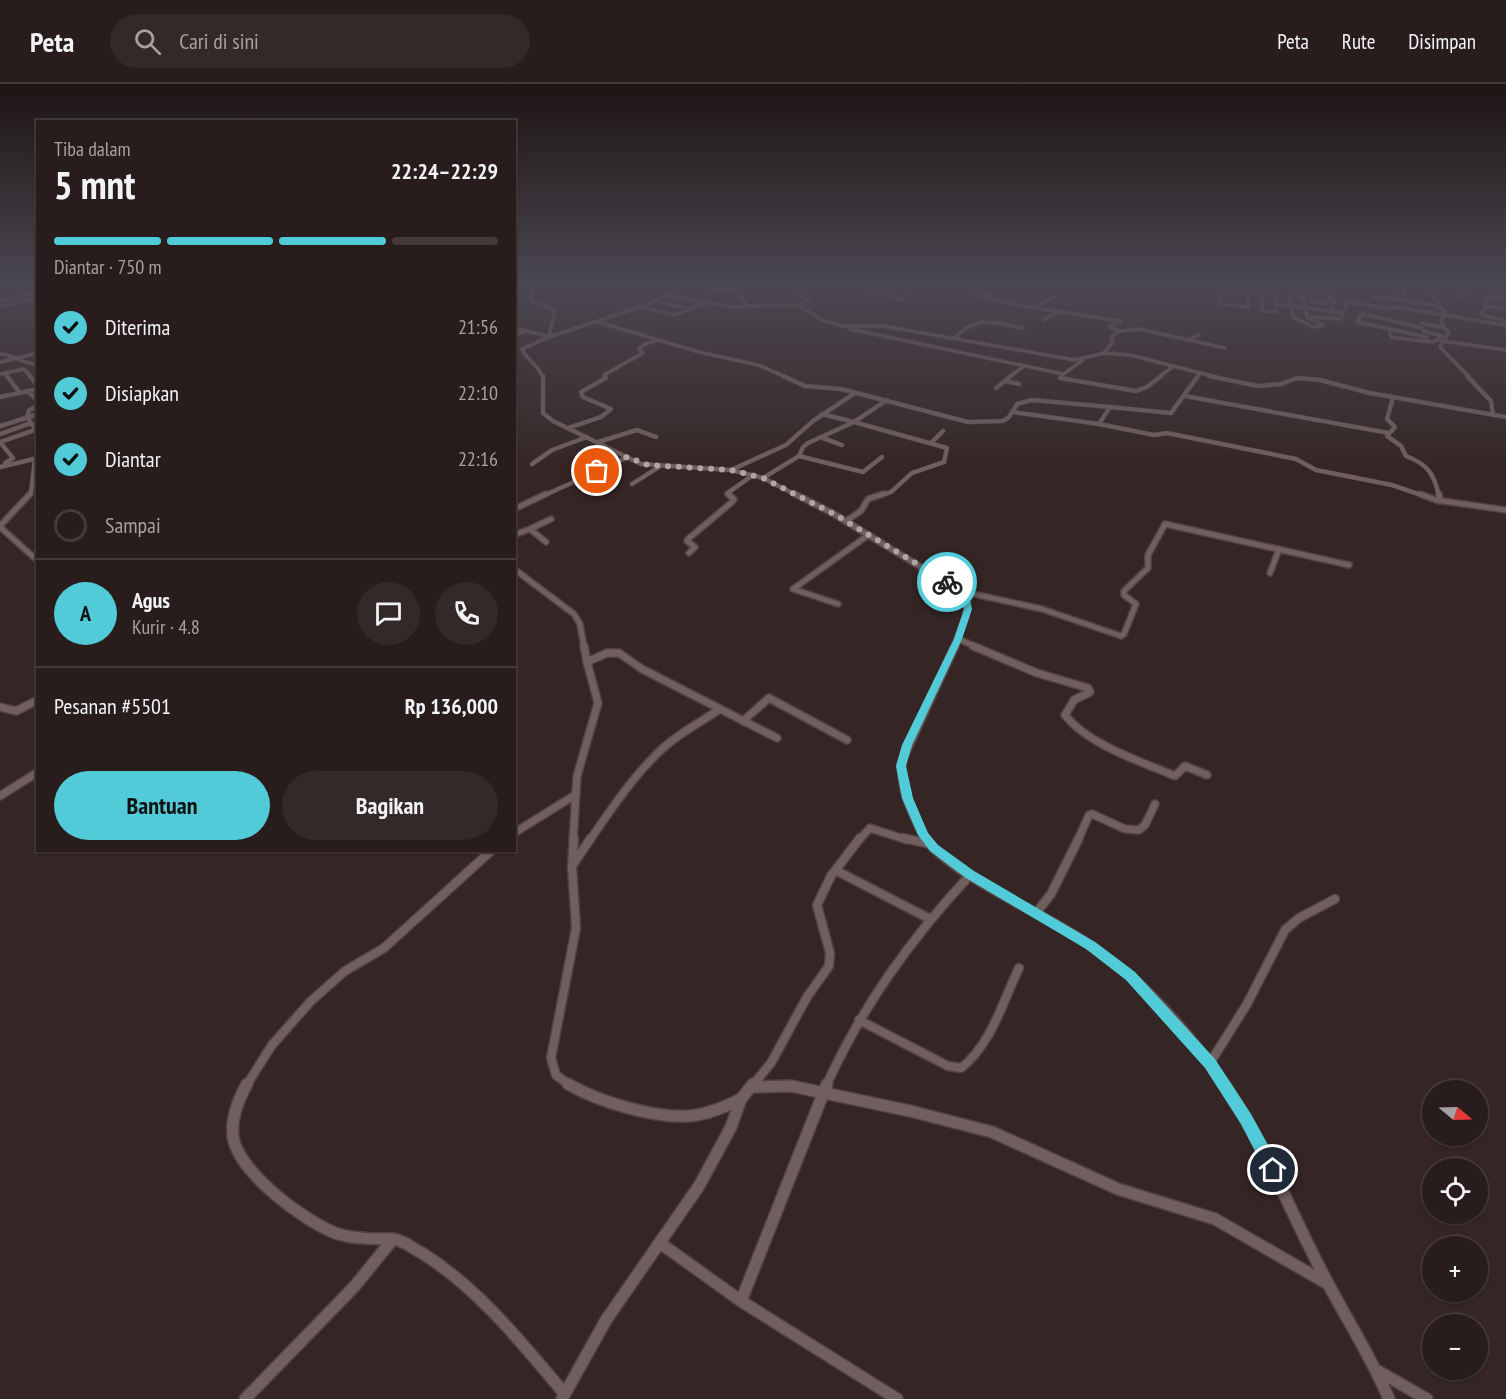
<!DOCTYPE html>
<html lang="id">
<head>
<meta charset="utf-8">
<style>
  :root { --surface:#281c1c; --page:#342929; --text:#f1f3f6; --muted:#a5a1a3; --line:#443a3b; --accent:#52cbd9 }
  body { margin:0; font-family:"PT Sans Narrow",sans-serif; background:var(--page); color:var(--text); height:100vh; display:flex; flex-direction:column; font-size:22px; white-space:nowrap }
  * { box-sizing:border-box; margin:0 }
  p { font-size:20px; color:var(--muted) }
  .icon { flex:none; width:33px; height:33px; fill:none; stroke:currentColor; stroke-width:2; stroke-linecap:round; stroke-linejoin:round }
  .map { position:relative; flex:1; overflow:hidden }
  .panel { position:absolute; left:36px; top:36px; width:480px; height:732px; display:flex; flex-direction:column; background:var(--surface); border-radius:0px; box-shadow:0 2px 4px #0004,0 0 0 2px var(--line) }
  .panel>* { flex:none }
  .needle { width:39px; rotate:109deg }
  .controls { position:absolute; left:1422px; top:996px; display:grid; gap:12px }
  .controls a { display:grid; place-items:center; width:66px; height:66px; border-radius:50%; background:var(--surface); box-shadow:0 2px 4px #0004,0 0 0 2px var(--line); font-size:30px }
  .pin { position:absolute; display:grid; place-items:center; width:51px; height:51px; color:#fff; margin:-26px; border:3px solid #fff; border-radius:50%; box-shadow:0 2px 6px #0007 }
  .courier { position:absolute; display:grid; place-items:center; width:60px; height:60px; margin:-30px; border:4px solid #52cbd9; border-radius:50%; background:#fff; color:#222; box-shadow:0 2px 8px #0007 }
  .overview em { font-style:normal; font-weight:600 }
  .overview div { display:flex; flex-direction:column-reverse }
  .overview { display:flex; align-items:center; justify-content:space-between; height:102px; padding:0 18px }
  h1 { font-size:39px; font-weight:600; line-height:45px }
  .bar { display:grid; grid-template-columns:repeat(4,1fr); gap:9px 6px; align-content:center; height:72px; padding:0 18px }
  .bar i { height:8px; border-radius:4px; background:var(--line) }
  .bar .selected { background:var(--accent) }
  .bar p { grid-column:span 4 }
  .line { display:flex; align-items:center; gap:15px; padding:0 18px; border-top:2px solid var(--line) }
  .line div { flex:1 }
  .round { display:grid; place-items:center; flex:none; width:63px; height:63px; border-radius:32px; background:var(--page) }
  ol { padding:0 18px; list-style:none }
  li { display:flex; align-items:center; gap:18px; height:66px }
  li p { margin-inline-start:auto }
  li .icon { padding:6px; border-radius:50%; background:var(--accent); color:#111; stroke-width:4 }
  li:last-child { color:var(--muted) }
  li i { width:33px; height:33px; border:3px solid var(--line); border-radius:50% }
  .button { display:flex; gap:12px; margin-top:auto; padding:12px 18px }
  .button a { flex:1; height:69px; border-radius:36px; background:var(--accent); color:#111; font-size:24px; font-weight:600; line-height:69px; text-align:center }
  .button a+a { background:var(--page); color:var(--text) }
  header { display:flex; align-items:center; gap:36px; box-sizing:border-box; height:84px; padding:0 30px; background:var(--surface); border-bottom:2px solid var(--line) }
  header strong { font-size:28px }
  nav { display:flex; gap:33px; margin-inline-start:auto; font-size:21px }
  .search { width:420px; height:54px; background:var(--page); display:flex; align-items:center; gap:15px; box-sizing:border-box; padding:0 21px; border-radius:33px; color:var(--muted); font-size:22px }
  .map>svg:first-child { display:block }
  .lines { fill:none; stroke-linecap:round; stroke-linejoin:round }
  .minor-far5-casing { stroke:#504242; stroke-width:4.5 }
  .minor-far4-casing { stroke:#504242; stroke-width:5 }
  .minor-far3-casing { stroke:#504242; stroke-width:8 }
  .minor-far2-casing { stroke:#504242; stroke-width:10 }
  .minor-far1-casing { stroke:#504242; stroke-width:11 }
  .minor-casing { stroke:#504242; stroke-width:14 }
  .minor-far5 { stroke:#715f5f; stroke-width:3 }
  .minor-far4 { stroke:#715f5f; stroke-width:4 }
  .minor-far3 { stroke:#715f5f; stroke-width:5 }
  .minor-far2 { stroke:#715f5f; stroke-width:7 }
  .minor-far1 { stroke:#715f5f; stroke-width:8 }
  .minor { stroke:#715f5f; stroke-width:11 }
  .route { fill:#52cbd9 }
  .done { stroke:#b0a4a4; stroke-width:6; stroke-dasharray:0 10.8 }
</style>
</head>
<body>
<header>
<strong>Peta</strong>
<div class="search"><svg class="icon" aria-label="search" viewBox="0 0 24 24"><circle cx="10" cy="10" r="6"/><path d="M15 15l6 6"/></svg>Cari di sini</div>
<nav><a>Peta</a><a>Rute</a><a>Disimpan</a></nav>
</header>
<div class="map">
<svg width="1506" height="1315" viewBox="0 0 1506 1315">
  <rect width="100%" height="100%" fill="#352625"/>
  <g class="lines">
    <defs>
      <g id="minor-far5">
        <polyline points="526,200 532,206 531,217 555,226 549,253"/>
        <polyline points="788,200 809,218 799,220"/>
        <polyline points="854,200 903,216"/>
        <polyline points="970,200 970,204 990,210 983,213 1022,222 1120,237 1109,243 1120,247 1111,253 1113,258 1104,269"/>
        <polyline points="1198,200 1200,206"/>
        <polyline points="1208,200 1235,204"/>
        <polyline points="1261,200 1262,227 1277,228 1276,220"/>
        <polyline points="1274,200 1276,220 1343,229 1348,218 1391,225 1395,223 1506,241"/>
        <polyline points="1370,200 1400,205"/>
        <polyline points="1396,200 1405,208 1403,216 1437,222 1445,227 1441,239 1449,249 1440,263 1469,293"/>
        <polyline points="1432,200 1441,204 1431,210 1439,218 1437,222"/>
        <polyline points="706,205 736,206 748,223"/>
        <polyline points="1235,205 1275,209"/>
        <polyline points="907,206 914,200"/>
        <polyline points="1497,206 1506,208"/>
        <polyline points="1302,208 1308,203 1333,208 1339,200"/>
        <polyline points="876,209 896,200"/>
        <polyline points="1234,209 1221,207 1220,220 1248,223 1248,200"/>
        <polyline points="665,211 732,223 798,221 822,236 842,242 883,242 1075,276 1104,269 1130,271 1216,293"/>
        <polygon points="1289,212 1303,214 1307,233 1323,241 1313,243 1293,233"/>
        <polyline points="1459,212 1474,203 1464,200"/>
        <polyline points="1373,213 1405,216"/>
        <polyline points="1324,215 1334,217 1332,225"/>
        <polyline points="1506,215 1490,212 1484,221 1506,225"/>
        <polyline points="0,217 38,209"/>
        <polyline points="654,217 690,225"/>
        <polyline points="1310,217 1325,219 1333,208"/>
        <polyline points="0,222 38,214"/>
        <polyline points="1034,222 1056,213"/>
        <polyline points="1487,222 1481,231 1504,236 1504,241"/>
        <polyline points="640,223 675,231 705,219"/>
        <polyline points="1363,228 1357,238 1427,253"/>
        <polyline points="1362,230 1423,244 1423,247 1442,252 1438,255 1441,256"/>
        <polyline points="1312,233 1341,235 1343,229"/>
        <polyline points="1043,236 1061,226"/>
        <polyline points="598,238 699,268 758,281 786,293"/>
        <polyline points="1421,239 1445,244"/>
        <polyline points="514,244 547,252"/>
        <polyline points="850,245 1063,290"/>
        <polyline points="1389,245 1391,253 1397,254 1433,258 1438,255"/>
        <polyline points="1120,247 1139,245 1225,264"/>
        <polyline points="514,252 523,248"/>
        <path d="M955,254C977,230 994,239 1023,244"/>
        <polyline points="1188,256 1199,251"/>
        <polyline points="1443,257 1506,266"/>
        <path d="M0,270C14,270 24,281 38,280"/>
        <polyline points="0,278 38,269"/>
        <polyline points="5,289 8,293"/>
        <polyline points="0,290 24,285 31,293"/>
        <polyline points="1061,292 1083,276"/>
        <path d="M543,293C538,281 527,276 522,265L549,253L640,223L690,200"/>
        <polyline points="606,293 604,291 643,269 639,265 645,260 658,256"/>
        <polyline points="1009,293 1024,282"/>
        <polyline points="1159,293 1172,283"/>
        <polyline points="1197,293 1199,290"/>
      </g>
      <g id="minor-far4">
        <polyline points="7,292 20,309"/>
        <polyline points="30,292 38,302"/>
        <polyline points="543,292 543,329 553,337 641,380 731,386 763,394 798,412"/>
        <polyline points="783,292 805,302 841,305 968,338 1003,337 1009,333 1017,320 1032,316 1110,323"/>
        <polyline points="1209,292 1258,302 1281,300 1297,294 1320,296 1370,309 1506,333"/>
        <polyline points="1467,292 1491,317 1493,331"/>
        <polyline points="1060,294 1136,307 1147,303 1161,292"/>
        <polyline points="1006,297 1019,300"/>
        <polyline points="996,304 1011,292"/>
        <polyline points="27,307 38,317"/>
        <polyline points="1185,312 1389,349"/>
        <polyline points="0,313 38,305"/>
        <path d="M1393,314L1387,335L1395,343L1387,352L1401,362L1406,372C1427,380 1434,389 1439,412"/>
        <polyline points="38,322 29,326 27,333 38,349"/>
        <polyline points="1013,328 1099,340 1110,323 1171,329 1198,292"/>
        <polyline points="822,330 854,338 887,316"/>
        <polyline points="1099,340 1154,351 1167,349 1296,375 1316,386 1392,401 1424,412"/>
        <polyline points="0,342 38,330"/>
        <polyline points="568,344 601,333 611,325 583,313 581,308 606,294 605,292"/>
        <polyline points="0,350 31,339"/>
        <polyline points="823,354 842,361"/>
        <polyline points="0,358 35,346"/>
        <polyline points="0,358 13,374 5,379"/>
        <polyline points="598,358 637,346 656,353"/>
        <polyline points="932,358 943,347"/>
        <polyline points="799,372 863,388 882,373"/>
        <polyline points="532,380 552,366 587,353"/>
        <polyline points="0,383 38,374"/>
        <polyline points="731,386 786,361 813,337 855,309"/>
        <polyline points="763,394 799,372 803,363 808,359 854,338 947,364 944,378 912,389 891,408 878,412"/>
        <polyline points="632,400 659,383"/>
        <polyline points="28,412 31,409 35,375"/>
        <polyline points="543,412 628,373"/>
        <polyline points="730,412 727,410 729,408 753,391"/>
      </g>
      <g id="minor-far3">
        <polyline points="795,410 834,430 960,507 968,517 966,532 954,563"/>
        <polyline points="1420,410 1436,416 1506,426"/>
        <polyline points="1439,410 1440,417"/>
        <polyline points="514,425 546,410"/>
        <polyline points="846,437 861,427 868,415 883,410"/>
        <polyline points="0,442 30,410"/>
        <polyline points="0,443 38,477"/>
        <polyline points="514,451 530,445"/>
        <polyline points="546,458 530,445 551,435"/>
        <polyline points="689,469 695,463 687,457 688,455 732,418 734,415 728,410"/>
        <polyline points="514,485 574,530 580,540 584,563"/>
        <polyline points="1270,489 1279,465"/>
        <polyline points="960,507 1042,525 1121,552 1124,550 1136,520 1124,511 1124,507 1148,484 1148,471 1165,440 1349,481"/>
        <polyline points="838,520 793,505 867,452"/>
        <polyline points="958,555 977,563"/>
      </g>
      <g id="minor-far2">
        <polyline points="584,562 587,578 607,569 619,569 642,585 777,654"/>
        <path d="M973,562L1037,589L1088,604L1090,608L1074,616L1065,631C1087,660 1142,678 1175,692L1185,682L1207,691"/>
        <polyline points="0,623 16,627 38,616"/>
        <polyline points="743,637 769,614 847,656"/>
        <polyline points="0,712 38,688"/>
        <polyline points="514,749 575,711"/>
        <polyline points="573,756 577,692 598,619 587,578"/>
        <path d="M590,756C612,724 634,691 662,665C679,649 701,638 720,625"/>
        <polyline points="859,756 870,744 907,756"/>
        <path d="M926,756C913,733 899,704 902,677L955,562"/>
        <polyline points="1078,756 1089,731 1092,730 1125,745 1139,746 1145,741 1155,720"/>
      </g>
      <g id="minor-far1">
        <polyline points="903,754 930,760"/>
        <path d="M925,754C950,789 1032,825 1071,849C1134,887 1185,940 1225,1002"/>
        <polyline points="572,782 574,754"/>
        <polyline points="837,787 930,835"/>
        <polyline points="1036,829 1051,810 1079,754"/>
        <path d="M859,936L948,982L961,984C991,961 1003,917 1019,884"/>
        <polyline points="1210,979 1247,920 1285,846 1299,834 1335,815"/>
        <polyline points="246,1002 272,961 311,917 345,887 384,864 492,766"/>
        <polyline points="571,1002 556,991 551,974 576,844 572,782 591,754"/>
        <polyline points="752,1002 771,979 807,913 829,882 830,869 817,821 831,792 860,754"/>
        <path d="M826,1002C863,921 910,856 970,791"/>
      </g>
      <g id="minor">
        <path d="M247,1000C238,1016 231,1035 233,1053C239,1089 306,1139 338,1150C356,1155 375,1155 393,1155"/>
        <path d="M568,1000C599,1018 653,1034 688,1032C707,1031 725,1023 741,1015"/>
        <path d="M1224,1000C1263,1059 1289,1124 1321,1186C1343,1230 1370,1270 1389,1315"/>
        <polyline points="752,1003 791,1002 910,1027 992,1048 1118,1105 1215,1135 1328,1200"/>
        <polyline points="660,1159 741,1217 897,1315"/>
        <polyline points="741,1217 827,1000"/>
        <polyline points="1378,1287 1427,1315"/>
        <path d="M245,1315L354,1203L393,1155C404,1156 412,1164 422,1169C479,1205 521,1258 564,1309"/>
        <polyline points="562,1315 606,1236 699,1102 731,1043 741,1015 753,1000"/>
      </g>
    </defs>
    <use href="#minor-far5" class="minor-far5-casing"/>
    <use href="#minor-far4" class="minor-far4-casing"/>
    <use href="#minor-far3" class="minor-far3-casing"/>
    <use href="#minor-far2" class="minor-far2-casing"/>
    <use href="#minor-far1" class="minor-far1-casing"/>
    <use href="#minor" class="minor-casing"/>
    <use href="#minor-far5" class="minor-far5"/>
    <use href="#minor-far4" class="minor-far4"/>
    <use href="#minor-far3" class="minor-far3"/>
    <use href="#minor-far2" class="minor-far2"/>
    <use href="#minor-far1" class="minor-far1"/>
    <use href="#minor" class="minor"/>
  </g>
  <linearGradient id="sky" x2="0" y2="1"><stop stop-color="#1d1514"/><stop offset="0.52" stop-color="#4b4751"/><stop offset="1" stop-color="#4b4751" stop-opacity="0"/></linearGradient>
  <rect width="1506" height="384" fill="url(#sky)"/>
  <polygon class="route" points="944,497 949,497 969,512 972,525 962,555 912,661 906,682 913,714 928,749 938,761 974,787 1095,858 1135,888 1215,975 1251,1030 1279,1081 1281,1086 1279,1092 1273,1094 1268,1092 1241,1040 1205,984 1126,896 1086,865 966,794 930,767 918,751 902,714 896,682 902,661 954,555 964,525 962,514 944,500"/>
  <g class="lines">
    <polyline class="done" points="597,387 627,373 648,381 731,386 763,394 834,430 947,498"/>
  </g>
</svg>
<div class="controls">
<a><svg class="needle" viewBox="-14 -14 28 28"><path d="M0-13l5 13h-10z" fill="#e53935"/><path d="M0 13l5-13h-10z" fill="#a5a1a3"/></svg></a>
<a><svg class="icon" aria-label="locate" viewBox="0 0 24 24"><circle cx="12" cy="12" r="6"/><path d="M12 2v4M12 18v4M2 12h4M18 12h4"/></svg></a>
<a>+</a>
<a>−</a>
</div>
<div class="pin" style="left:597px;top:387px;background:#ea580c"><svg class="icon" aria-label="bag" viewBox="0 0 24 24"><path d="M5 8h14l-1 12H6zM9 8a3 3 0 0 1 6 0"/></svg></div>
<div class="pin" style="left:1273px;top:1086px;background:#1f2937"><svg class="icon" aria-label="home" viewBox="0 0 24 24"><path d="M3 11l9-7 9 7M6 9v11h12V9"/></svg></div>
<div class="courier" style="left:947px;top:498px"><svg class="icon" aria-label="bike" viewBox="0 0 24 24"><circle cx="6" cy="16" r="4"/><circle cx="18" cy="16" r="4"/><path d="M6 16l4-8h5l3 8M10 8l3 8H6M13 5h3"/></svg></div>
<section class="panel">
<div class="overview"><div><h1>5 mnt</h1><p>Tiba dalam</p></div><em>22:24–22:29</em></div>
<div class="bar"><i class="selected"></i><i class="selected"></i><i class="selected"></i><i></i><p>Diantar · 750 m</p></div>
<ol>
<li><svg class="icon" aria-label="check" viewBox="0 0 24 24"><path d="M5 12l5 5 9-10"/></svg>Diterima<p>21:56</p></li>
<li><svg class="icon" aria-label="check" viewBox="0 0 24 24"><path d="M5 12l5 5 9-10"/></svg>Disiapkan<p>22:10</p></li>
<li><svg class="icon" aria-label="check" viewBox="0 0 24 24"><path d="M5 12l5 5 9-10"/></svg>Diantar<p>22:16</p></li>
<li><i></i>Sampai</li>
</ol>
<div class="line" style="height:108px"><b class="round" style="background:var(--accent);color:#111">A</b><div><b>Agus</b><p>Kurir · 4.8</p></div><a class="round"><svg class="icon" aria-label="chat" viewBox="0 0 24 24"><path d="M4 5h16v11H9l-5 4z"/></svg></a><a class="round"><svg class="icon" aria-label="phone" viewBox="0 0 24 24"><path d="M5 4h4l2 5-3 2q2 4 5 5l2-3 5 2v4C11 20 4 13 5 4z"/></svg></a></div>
<div class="line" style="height:78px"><div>Pesanan #5501</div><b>Rp 136,000</b></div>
<div class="button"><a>Bantuan</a><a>Bagikan</a></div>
</section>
</div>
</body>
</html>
